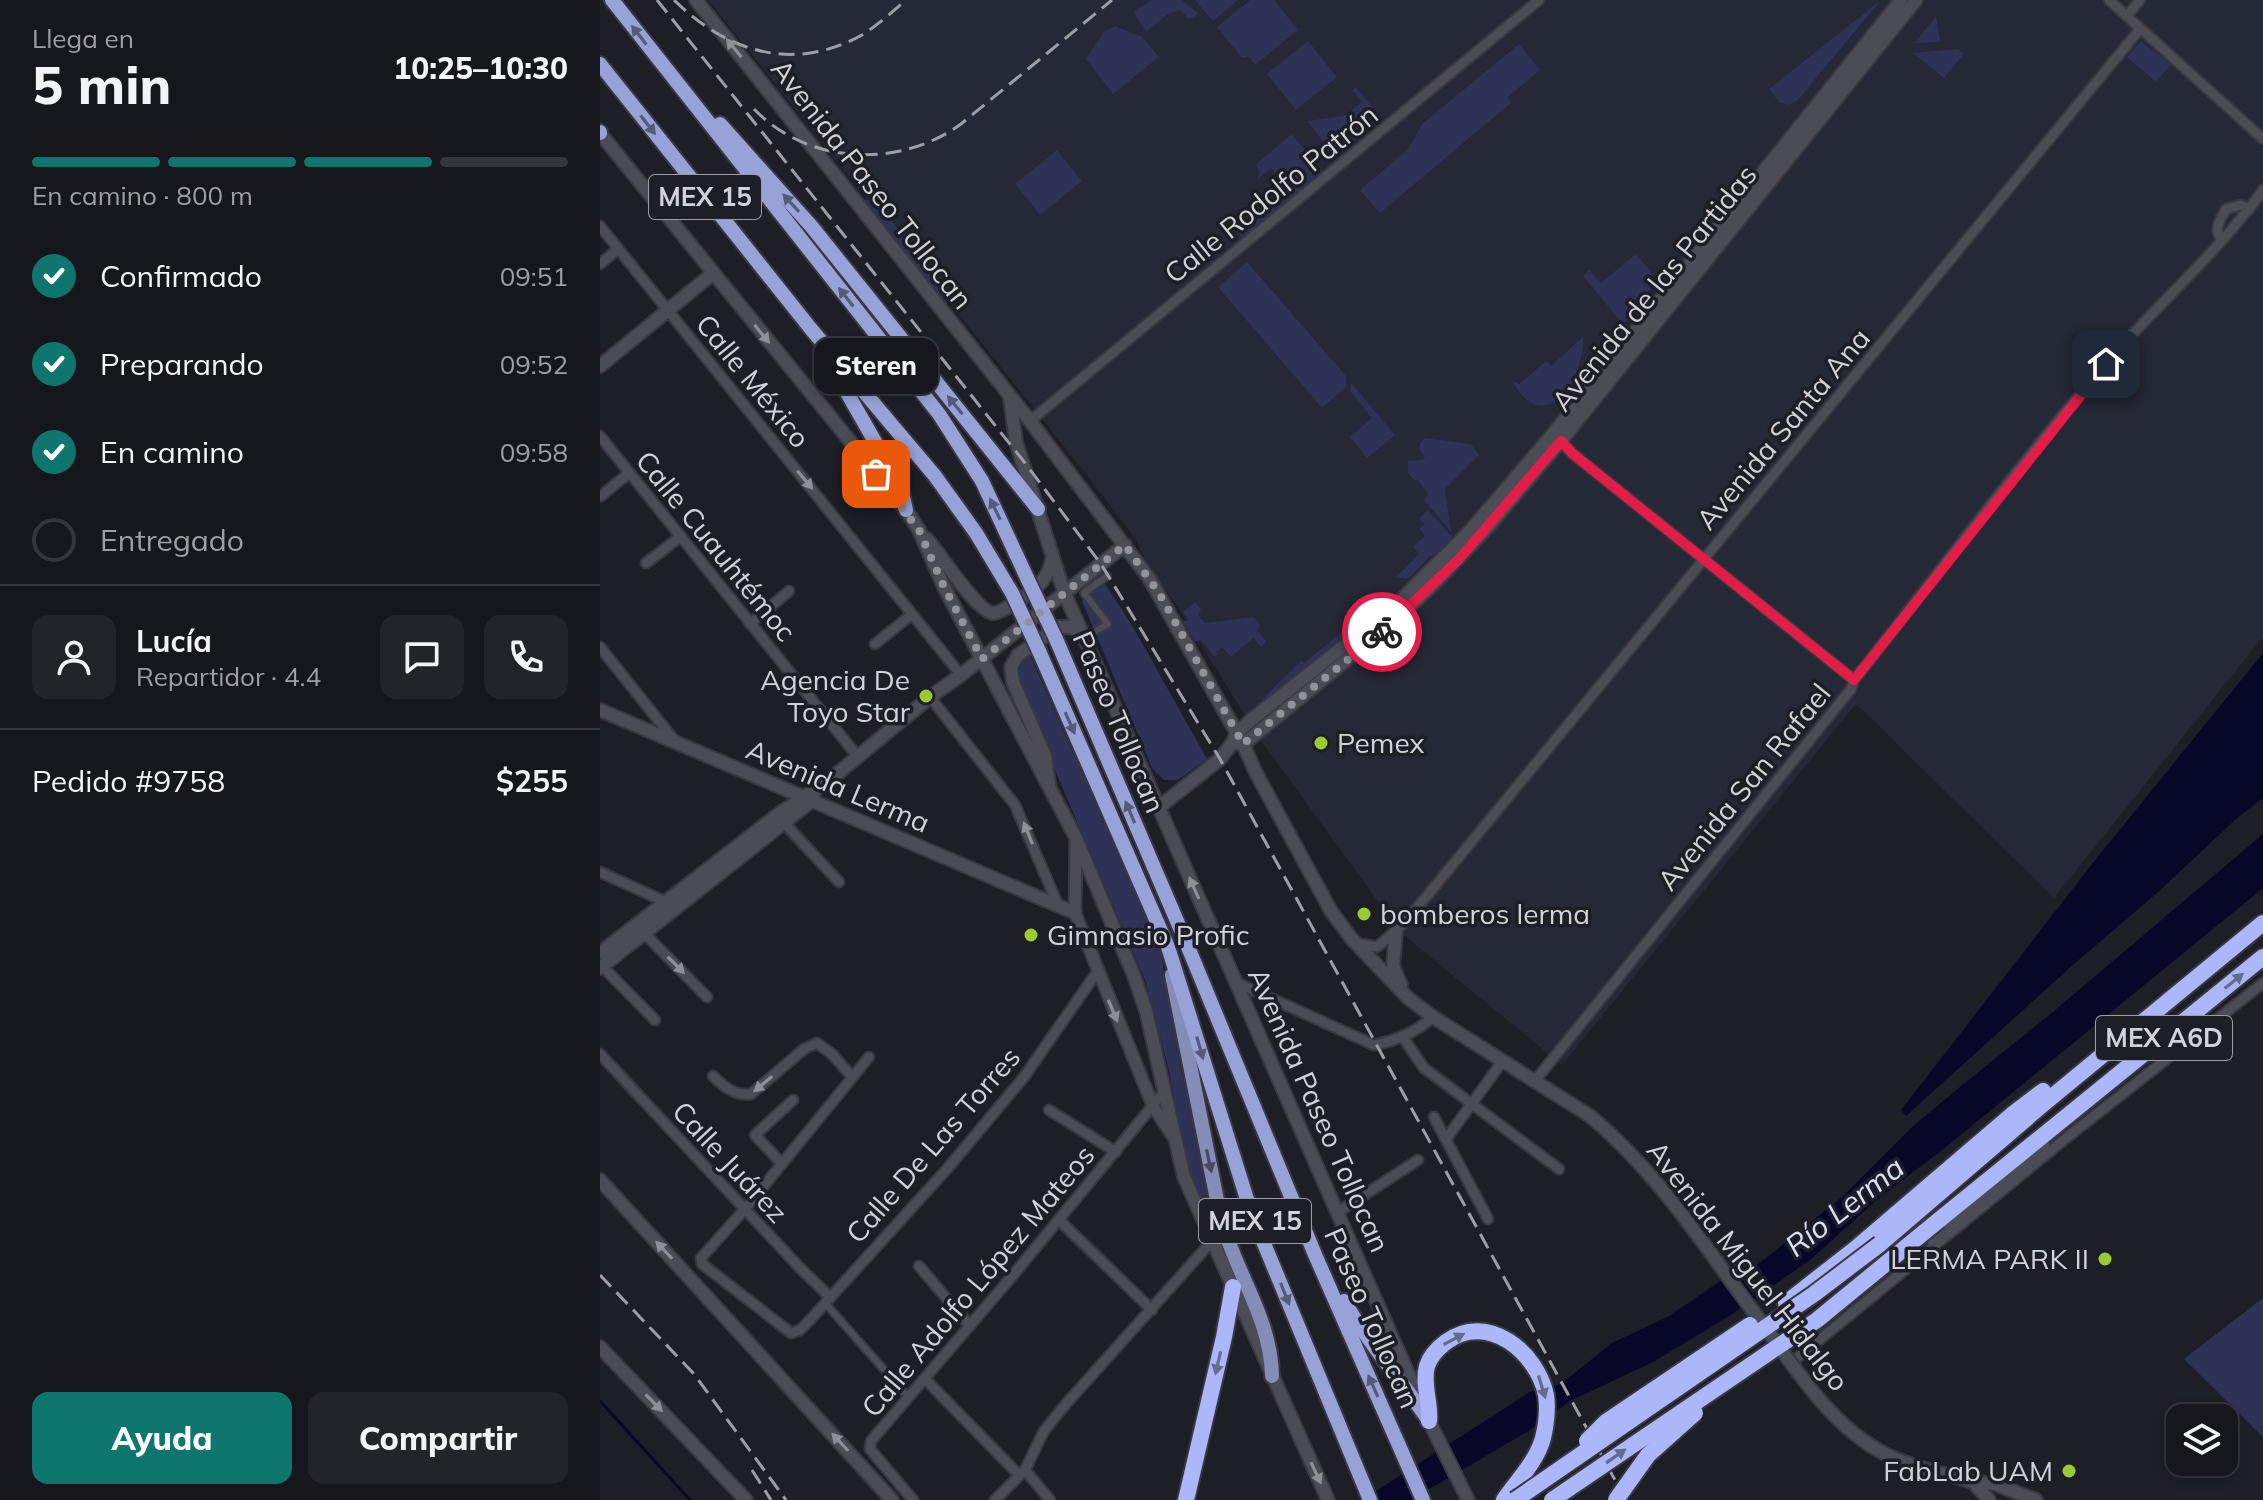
<!DOCTYPE html>
<html lang="es">
<head>
<meta charset="utf-8">
<style>
  :root { --surface:#16171d; --page:#23242a; --text:#f1f3f6; --muted:#9e9fa4; --line:#35363b; --accent:#0f766e }
  body { margin:0; font-family:Mulish,sans-serif; background:var(--page); color:var(--text); height:100vh; display:flex; flex-direction:column; font-size:30px; white-space:nowrap }
  * { box-sizing:border-box; margin:0 }
  p { font-size:26px; color:var(--muted) }
  .icon { flex:none; width:44px; height:44px; fill:none; stroke:currentColor; stroke-width:2; stroke-linecap:round; stroke-linejoin:round }
  .map { position:relative; flex:1; overflow:hidden }
  .sheet { display:flex; flex-direction:column; background:var(--surface); width:600px }
  .sheet>* { flex:none }
  .fabs { position:absolute; left:1566px; top:1404px; display:grid; gap:16px }
  .fabs a { display:grid; place-items:center; width:72px; height:72px; border-radius:16px; background:var(--surface); box-shadow:0 4px 12px #0003,0 0 0 2px var(--line); font-size:40px }
  .pin { position:absolute; display:grid; place-items:center; width:68px; height:68px; color:#fff; margin:-34px; border-radius:16px; box-shadow:0 4px 12px #0006 }
  .courier { position:absolute; display:grid; place-items:center; width:80px; height:80px; margin:-40px; border:6px solid #e11d48; border-radius:50%; background:#fff; color:#222; box-shadow:0 2px 10px #0007 }
  .bubble { position:absolute; height:56px; border-radius:16px; background:var(--surface); box-shadow:0 4px 12px #0003,0 0 0 2px var(--line); font-size:26px; font-weight:800; line-height:56px; text-align:center }
  .summary em { font-style:normal; font-weight:800 }
  .summary div { display:flex; flex-direction:column-reverse }
  .summary { display:flex; align-items:center; justify-content:space-between; height:136px; padding:0 32px }
  h1 { font-size:52px; font-weight:800; line-height:60px }
  .bar { display:grid; grid-template-columns:repeat(4,1fr); gap:12px 8px; align-content:center; height:96px; padding:0 32px }
  .bar i { height:10px; border-radius:6px; background:var(--line) }
  .bar .on { background:var(--accent) }
  .bar p { grid-column:span 4 }
  .line { display:flex; align-items:center; gap:20px; padding:0 32px; border-top:2px solid var(--line) }
  .line div { flex:1 }
  .round { display:grid; place-items:center; flex:none; width:84px; height:84px; border-radius:16px; background:var(--page) }
  ol { padding:0 32px; list-style:none }
  li { display:flex; align-items:center; gap:24px; height:88px }
  li p { margin-inline-start:auto }
  li .icon { padding:8px; border-radius:50%; background:var(--accent); color:#fff; stroke-width:4 }
  li:last-child { color:var(--muted) }
  li i { width:44px; height:44px; border:4px solid var(--line); border-radius:50% }
  .action { display:flex; gap:16px; margin-top:auto; padding:16px 32px }
  .action a { flex:1; height:92px; border-radius:16px; background:var(--accent); color:#fff; font-size:32px; font-weight:800; line-height:92px; text-align:center }
  .action a+a { background:var(--page); color:var(--text) }
  main { display:flex; flex:1; min-height:0 }
  .map>svg:first-child { display:block }
  .built { fill:#252835 }
  .green { fill:#2d3256 }
  .water { fill:#070728 }
  .lines { fill:none; stroke-linecap:round; stroke-linejoin:round }
  .stream { stroke:#070728; stroke-width:3 }
  .pedestrian-casing { stroke:#383940; stroke-width:10 }
  .minor-casing { stroke:#383940; stroke-width:13 }
  .tertiary-casing { stroke:#383940; stroke-width:15 }
  .secondary-casing { stroke:#383940; stroke-width:16 }
  .primary-casing { stroke:#383940; stroke-width:18 }
  .trunk-casing { stroke:#383940; stroke-width:18 }
  .motorway-casing { stroke:#383940; stroke-width:20 }
  .pedestrian { stroke:#4a4c56; stroke-width:6 }
  .minor { stroke:#4a4c56; stroke-width:9 }
  .tertiary { stroke:#4a4c56; stroke-width:11 }
  .secondary { stroke:#4a4c56; stroke-width:12 }
  .primary { stroke:#848cb7; stroke-width:14 }
  .trunk { stroke:#98a2d8; stroke-width:14 }
  .motorway { stroke:#abb7f8; stroke-width:16 }
  .rail { stroke:#9e9fa6; stroke-width:3; stroke-dasharray:16 8; stroke-linecap:butt }
  .secondary-bridge-casing { stroke:#383940; stroke-width:16; stroke-linecap:butt }
  .trunk-bridge-casing { stroke:#383940; stroke-width:18; stroke-linecap:butt }
  .motorway-bridge-casing { stroke:#383940; stroke-width:20; stroke-linecap:butt }
  .secondary-bridge { stroke:#4a4c56; stroke-width:12 }
  .trunk-bridge { stroke:#98a2d8; stroke-width:14 }
  .motorway-bridge { stroke:#abb7f8; stroke-width:16 }
  .oneway { fill:#545a77 }
  .oneway2 { fill:#8e9098 }
  .oneway3 { fill:#646b90 }
  .oneway4 { fill:#464b61 }
  .done { stroke:#93949b; stroke-width:8; stroke-dasharray:0 14.4 }
  .route { stroke:#e11d48; stroke-width:10 }
  .poi-dot { fill:#9cca32; stroke:#1d1f27; stroke-width:3 }
  .labels { text-anchor:middle; stroke-width:7; stroke-linejoin:round; paint-order:stroke }
  .shield { fill:#1d1f27; stroke:#9c9da4; stroke-width:2 }
  .shield-label { font-size:26px; font-weight:bold; fill:#d2d3d9 }
  .street-label { font-size:28px; fill:#d2d3d9; stroke:#1d1f27 }
  .poi-label { font-size:28px; fill:#d2d3d9; stroke:#1d1f27; text-anchor:end }
  .water-label { font-size:30px; font-style:italic; fill:#dbe2fe; stroke:#1d1f27 }
</style>
</head>
<body>
<main>
<section class="sheet">
<div class="summary"><div><h1>5 min</h1><p>Llega en</p></div><em>10:25–10:30</em></div>
<div class="bar"><i class="on"></i><i class="on"></i><i class="on"></i><i></i><p>En camino · 800 m</p></div>
<ol>
<li><svg class="icon" aria-label="check" viewBox="0 0 24 24"><path d="M5 12l5 5 9-10"/></svg>Confirmado<p>09:51</p></li>
<li><svg class="icon" aria-label="check" viewBox="0 0 24 24"><path d="M5 12l5 5 9-10"/></svg>Preparando<p>09:52</p></li>
<li><svg class="icon" aria-label="check" viewBox="0 0 24 24"><path d="M5 12l5 5 9-10"/></svg>En camino<p>09:58</p></li>
<li><i></i>Entregado</li>
</ol>
<div class="line" style="height:144px"><a class="round"><svg class="icon" aria-label="person" viewBox="0 0 24 24"><circle cx="12" cy="8" r="4"/><path d="M4 21q1-7 8-7t8 7"/></svg></a><div><b>Lucía</b><p>Repartidor · 4.4</p></div><a class="round"><svg class="icon" aria-label="chat" viewBox="0 0 24 24"><path d="M4 5h16v11H9l-5 4z"/></svg></a><a class="round"><svg class="icon" aria-label="phone" viewBox="0 0 24 24"><path d="M5 4h4l2 5-3 2q2 4 5 5l2-3 5 2v4C11 20 4 13 5 4z"/></svg></a></div>
<div class="line" style="height:104px"><div>Pedido #9758</div><b>$255</b></div>
<div class="action"><a>Ayuda</a><a>Compartir</a></div>
</section>
<div class="map">
<svg width="1663" height="1500" viewBox="0 0 1663 1500">
  <rect width="100%" height="100%" fill="#1d1f27"/>
  <polygon class="built" points="108,0 1663,0 1663,637 1454,898 1256,704 962,1065 801,933 657,735 578,607 547,564 535,538 482,469"/>
  <g class="green">
    <polygon points="552,0 582,0 598,13 594,18 588,18 580,10 568,14 546,32 534,12"/>
    <polygon points="595,0 638,0 613,21"/>
    <polygon points="650,0 674,0 698,30 655,65 649,57 642,58 617,27"/>
    <polygon points="1281,0 1198,100 1189,105 1180,103 1169,89"/>
    <polygon points="1336,16 1340,42 1315,43"/>
    <polygon points="515,26 542,37 559,57 513,94 486,59 504,32"/>
    <polygon points="708,41 737,77 696,110 667,74"/>
    <polygon points="1541,41 1571,64 1556,82 1527,57"/>
    <polygon points="919,44 940,70 908,97 911,103 780,213 760,190 808,149 822,124"/>
    <polygon points="1358,49 1364,54 1344,78 1313,53"/>
    <polygon points="756,87 781,118 735,156 707,121 744,116 762,102 752,90"/>
    <polygon points="692,134 722,171 642,238 638,234 690,191 671,168 658,179 659,173 656,164"/>
    <polygon points="457,150 482,181 440,215 415,184"/>
    <polygon points="261,199 287,203 285,218 290,219 357,302 345,302"/>
    <polygon points="1036,254 1051,272 1051,288 1023,324 983,276 989,270 1001,283"/>
    <polygon points="647,262 746,376 746,387 722,408 618,287"/>
    <path d="M983,337C985,380 945,440 912,381L919,384L946,361L951,366Z"/>
    <polygon points="751,383 795,435 767,458 750,437 772,418 750,391"/>
    <polygon points="825,438 871,444 879,455 845,489 851,532 824,500 828,494 818,480 815,481 808,473 808,461 823,460 825,456 819,450 820,443"/>
    <polygon points="828,510 852,537 847,546 829,557 809,578 795,578 819,554 813,547 825,536 820,529 824,524 819,518"/>
    <polygon points="502,579 533,627 607,759 578,780 564,780 552,768 482,601 483,596"/>
    <polygon points="595,602 601,609 598,615 605,623 654,617 661,626 657,630 666,641 662,647 653,638 631,657 622,647 616,652 618,655 614,656 601,640 595,642 583,621 589,620 583,612"/>
    <polygon points="753,623 756,626 734,652 666,705 662,699 702,660 704,663"/>
    <polygon points="430,655 560,948 581,1068 614,1209 617,1235 586,1168 569,1070 545,980 416,679 419,663"/>
    <polygon points="1663,1298 1663,1437 1584,1359"/>
  </g>
  <g class="water">
    <polygon points="1663,653 1663,798 1637,818 1557,893 1474,964 1306,1116 1301,1110 1492,864"/>
    <polygon points="1663,834 1663,888 1341,1151 1280,1197 1210,1260 1131,1315 1053,1362 970,1401 930,1430 811,1500 762,1500 930,1392 961,1384 1012,1343 1069,1316 1137,1270 1155,1266 1166,1258 1242,1197 1311,1128 1355,1091 1454,1011"/>
  </g>
  <g class="lines">
    <polyline class="stream" points="0,1401 90,1500"/>
    <defs>
      <g id="pedestrian">
        <polyline points="483,638 508,624 484,593 507,576"/>
        <polyline points="226,1304 308,1397"/>
      </g>
      <g id="minor">
        <polyline points="1509,0 1663,139"/>
        <polyline points="1527,16 1540,0"/>
        <polyline points="0,226 361,675"/>
        <path d="M1622,240C1613,230 1620,220 1626,209L1641,205L1649,210"/>
        <polyline points="0,264 18,249"/>
        <polyline points="430,421 939,0"/>
        <polyline points="0,436 258,757"/>
        <polyline points="961,441 973,454 1254,680"/>
        <polyline points="1,496 29,473"/>
        <polyline points="46,563 80,537"/>
        <polyline points="150,624 189,591"/>
        <polyline points="275,644 311,615"/>
        <polyline points="0,647 75,741"/>
        <polyline points="330,697 415,805 458,905"/>
        <polyline points="185,824 239,882"/>
        <polyline points="0,872 66,902"/>
        <polyline points="44,933 107,997"/>
        <polyline points="756,943 777,947 796,931 817,908 1540,29"/>
        <polyline points="2,966 55,1020"/>
        <path d="M637,983L774,1045C795,1041 817,1031 833,1017"/>
        <polyline points="802,1036 824,1068 959,1169"/>
        <polyline points="0,1054 200,1268 230,1297"/>
        <polyline points="269,1057 145,1209 101,1258 102,1264 191,1333 200,1330 209,1321 347,1169 424,1077 497,972"/>
        <path d="M113,1076C124,1087 135,1096 151,1094L204,1049L217,1043L232,1054L252,1077"/>
        <path d="M934,1082L1251,689L1254,680C1337,575 1417,467 1504,366C1555,306 1617,254 1663,190"/>
        <polyline points="449,1110 516,1152"/>
        <polyline points="834,1117 888,1219"/>
        <polyline points="846,1139 902,1062"/>
        <polyline points="182,1164 155,1135 193,1100"/>
        <polyline points="738,1212 818,1160"/>
        <polyline points="459,1220 552,1310"/>
        <polyline points="1332,1241 1445,1144"/>
        <polyline points="319,1266 370,1326"/>
        <polyline points="1191,1363 1465,1139 1663,983"/>
        <polyline points="325,1379 419,1475"/>
        <polyline points="425,1470 450,1500"/>
        <polyline points="313,1500 270,1449 271,1441 414,1274 564,1092"/>
        <polyline points="395,1500 425,1470 444,1431 465,1405 612,1241"/>
      </g>
      <polyline id="tertiary" points="476,838 475,913 553,1106 572,1135"/>
      <g id="secondary">
        <path d="M96,0L430,421L549,578L643,744L656,773L731,911L751,938L808,998L833,1017L990,1116C1059,1173 1106,1249 1159,1319"/>
        <polyline points="0,133 306,510 319,530 344,587 476,838 534,976 546,1011 584,1177 728,1500"/>
        <polyline points="0,366 112,274"/>
        <polyline points="410,398 416,442 464,592 829,1421 868,1500"/>
        <path d="M327,539C340,553 378,614 394,613C403,612 414,603 422,598C438,587 448,579 452,559"/>
        <polyline points="0,710 475,913"/>
        <polyline points="637,743 643,744 651,738 798,618 838,580 888,527 961,441 1316,0"/>
        <polyline points="449,784 445,756 413,682 411,667 418,655 458,627 471,627 481,633"/>
        <polyline points="558,808 620,759 633,742 636,734 651,720 798,603 869,532 952,435 1301,0"/>
        <polyline points="796,931 793,966 801,985"/>
        <polyline points="0,953 180,813 226,783 330,697 361,675 525,545"/>
        <polyline points="0,968 214,799"/>
        <polyline points="0,1180 292,1500"/>
        <polyline points="0,1347 146,1500"/>
        <polyline points="1373,1482 1395,1484 1436,1500"/>
        <polyline points="1373,1482 1389,1500"/>
      </g>
      <path id="primary" d="M572,975L620,1215C634,1271 671,1317 672,1376"/>
      <g id="trunk">
        <polyline points="12,0 339,414 382,481 428,580"/>
        <polyline points="0,64 211,329 335,476 376,533 412,593"/>
        <polyline points="120,124 212,227 438,509"/>
        <polyline points="0,132 0,133"/>
        <polyline points="229,361 294,475 302,492 306,510"/>
        <polyline points="456,639 586,942 716,1257 823,1500"/>
        <polyline points="439,651 568,947 651,1212 770,1500"/>
        <path d="M744,1301C768,1343 801,1380 829,1421"/>
      </g>
      <g id="motorway">
        <polyline points="1339,1220 1663,957"/>
        <polyline points="1280,1244 1442,1105 1663,923"/>
        <polyline points="1186,1303 1255,1249 1414,1113 1443,1091"/>
        <path d="M829,1421C831,1403 822,1384 827,1366C830,1357 838,1348 846,1342C887,1311 937,1352 946,1395C948,1408 946,1426 943,1438C937,1461 917,1481 904,1500"/>
        <polyline points="586,1500 624,1337 633,1287"/>
      </g>
    </defs>
    <use href="#pedestrian" class="pedestrian-casing"/>
    <use href="#minor" class="minor-casing"/>
    <use href="#tertiary" class="tertiary-casing"/>
    <use href="#secondary" class="secondary-casing"/>
    <use href="#primary" class="primary-casing"/>
    <use href="#trunk" class="trunk-casing"/>
    <use href="#motorway" class="motorway-casing"/>
    <use href="#pedestrian" class="pedestrian"/>
    <use href="#minor" class="minor"/>
    <use href="#tertiary" class="tertiary"/>
    <use href="#secondary" class="secondary"/>
    <use href="#primary" class="primary"/>
    <use href="#trunk" class="trunk"/>
    <use href="#motorway" class="motorway"/>
    <g class="rail">
      <polyline points="57,0 425,463 501,564 620,759 1026,1500"/>
      <path d="M74,0C127,52 193,73 262,35C278,25 292,12 306,0"/>
      <path d="M154,109C208,165 299,169 361,124L512,0"/>
      <polyline points="0,1275 94,1374 186,1500"/>
      <polyline points="152,1470 171,1500"/>
    </g>
    <defs>
      <path id="secondary-bridge" d="M1159,1319C1197,1370 1235,1434 1296,1459C1321,1469 1348,1475 1373,1482"/>
      <g id="trunk-bridge">
        <polyline points="428,580 456,639"/>
        <polyline points="412,593 439,651"/>
      </g>
      <g id="motorway-bridge">
        <polyline points="987,1441 1006,1422 1150,1325"/>
        <polyline points="915,1500 1214,1294 1280,1244"/>
        <polyline points="952,1500 1217,1320 1339,1220"/>
        <polyline points="1016,1500 1048,1455 1095,1413"/>
      </g>
    </defs>
    <use href="#secondary-bridge" class="secondary-bridge-casing"/>
    <use href="#trunk-bridge" class="trunk-bridge-casing"/>
    <use href="#motorway-bridge" class="motorway-bridge-casing"/>
    <use href="#secondary-bridge" class="secondary-bridge"/>
    <use href="#trunk-bridge" class="trunk-bridge"/>
    <use href="#motorway-bridge" class="motorway-bridge"/>
  </g>
  <defs><path id="oneway-solid" d="M-6-.8H1V-3.2L6.5 0L1 3.2V.8H-6Z" transform="scale(2)"/></defs>
  <g class="oneway">
    <use href="#oneway-solid" transform="translate(39 35) rotate(-128)"/>
    <use href="#oneway-solid" transform="translate(48 125) rotate(52)"/>
    <use href="#oneway-solid" transform="translate(191 203) rotate(-132)"/>
    <use href="#oneway-solid" transform="translate(246 297) rotate(-128)"/>
    <use href="#oneway-solid" transform="translate(355 405) rotate(-129)"/>
    <use href="#oneway-solid" transform="translate(395 509) rotate(-116)"/>
    <use href="#oneway-solid" transform="translate(470 723) rotate(66)"/>
    <use href="#oneway-solid" transform="translate(530 812) rotate(-113)"/>
    <use href="#oneway-solid" transform="translate(600 1048) rotate(74)"/>
    <use href="#oneway-solid" transform="translate(685 1294) rotate(68)"/>
    <use href="#oneway-solid" transform="translate(773 1386) rotate(-114)"/>
  </g>
  <g class="oneway2">
    <use href="#oneway-solid" transform="translate(134 48) rotate(-129)"/>
    <use href="#oneway-solid" transform="translate(162 334) rotate(51)"/>
    <use href="#oneway-solid" transform="translate(205 480) rotate(50)"/>
    <use href="#oneway-solid" transform="translate(428 833) rotate(-112)"/>
    <use href="#oneway-solid" transform="translate(594 888) rotate(-114)"/>
    <use href="#oneway-solid" transform="translate(76 965) rotate(45)"/>
    <use href="#oneway-solid" transform="translate(513 1011) rotate(67)"/>
    <use href="#oneway-solid" transform="translate(163 1084) rotate(140)"/>
    <use href="#oneway-solid" transform="translate(64 1250) rotate(-133)"/>
    <use href="#oneway-solid" transform="translate(54 1403) rotate(46)"/>
    <use href="#oneway-solid" transform="translate(240 1442) rotate(-133)"/>
    <use href="#oneway-solid" transform="translate(716 1473) rotate(65)"/>
  </g>
  <g class="oneway3">
    <use href="#oneway-solid" transform="translate(1634 981) rotate(-39)"/>
    <use href="#oneway-solid" transform="translate(854 1339) rotate(-28)"/>
    <use href="#oneway-solid" transform="translate(618 1363) rotate(103)"/>
    <use href="#oneway-solid" transform="translate(942 1387) rotate(73)"/>
    <use href="#oneway-solid" transform="translate(1016 1456) rotate(-35)"/>
  </g>
  <use class="oneway4" href="#oneway-solid" transform="translate(609 1161) rotate(78)"/>
  <g class="lines">
    <polyline class="done" points="276,474 319,530 344,587 382,659 525,545 559,593 643,744 782,632"/>
    <polyline class="route" points="782,632 859,559 961,441 973,454 1254,680 1506,364"/>
  </g>
  <g class="poi-dot">
    <circle cx="326" cy="696" r="8"/>
    <circle cx="721" cy="743" r="8"/>
    <circle cx="764" cy="914" r="8"/>
    <circle cx="431" cy="935" r="8"/>
    <circle cx="1505" cy="1259" r="8"/>
    <circle cx="1469" cy="1471" r="8"/>
  </g>
  <g class="labels">
    <g class="shield">
      <rect x="49" y="175" width="112" height="44" rx="6"/>
      <rect x="1496" y="1016" width="136" height="44" rx="6"/>
      <rect x="599" y="1199" width="112" height="44" rx="6"/>
    </g>
    <g class="shield-label">
      <text x="105" y="206">MEX 15</text>
      <text x="1564" y="1047">MEX A6D</text>
      <text x="655" y="1230">MEX 15</text>
    </g>
    <g class="street-label">
      <text transform="translate(272 184) rotate(52)" y="10">Avenida Paseo Tollocan</text>
      <text transform="translate(671 194) rotate(-39)" y="10">Calle Rodolfo Patrón</text>
      <text transform="translate(1054 288) rotate(-51)" y="10">Avenida de las Partidas</text>
      <text transform="translate(153 381) rotate(51)" y="10">Calle México</text>
      <text transform="translate(1183 429) rotate(-50)" y="10">Avenida Santa Ana</text>
      <text transform="translate(116 546) rotate(51)" y="10">Calle Cuauhtémoc</text>
      <text transform="translate(519 722) rotate(67)" y="10">Paseo Tollocan</text>
      <text transform="translate(238 786) rotate(23)" y="10">Avenida Lerma</text>
      <text transform="translate(1144 787) rotate(-51)" y="10">Avenida San Rafael</text>
      <text transform="translate(719 1110) rotate(66)" y="10">Avenida Paseo Tollocan</text>
      <text transform="translate(333 1145) rotate(-49)" y="10">Calle De Las Torres</text>
      <text transform="translate(130 1162) rotate(47)" y="10">Calle Juárez</text>
      <text transform="translate(1148 1266) rotate(52)" y="10">Avenida Miguel Hidalgo</text>
      <text transform="translate(378 1281) rotate(-50)" y="10">Calle Adolfo López Mateos</text>
      <text transform="translate(772 1318) rotate(66)" y="10">Paseo Tollocan</text>
    </g>
    <g class="poi-label">
      <text x="310" y="690">Agencia De<tspan x="310" dy="32">Toyo Star</tspan></text>
      <text x="737" y="753" text-anchor="start">Pemex</text>
      <text x="780" y="924" text-anchor="start">bomberos lerma</text>
      <text x="447" y="945" text-anchor="start">Gimnasio Profic</text>
      <text x="1489" y="1269">LERMA PARK II</text>
      <text x="1453" y="1481">FabLab UAM</text>
    </g>
    <g class="water-label">
      <text transform="translate(1245 1207) rotate(-38)" y="10">Río Lerma</text>
    </g>
  </g>
</svg>
<div class="fabs">
<a><svg class="icon" aria-label="layers" viewBox="0 0 24 24"><path d="M12 4l9 5-9 5-9-5zM3 14l9 5 9-5"/></svg></a>
</div>
<div class="pin" style="left:276px;top:474px;background:#ea580c"><svg class="icon" aria-label="bag" viewBox="0 0 24 24"><path d="M5 8h14l-1 12H6zM9 8a3 3 0 0 1 6 0"/></svg></div>
<div class="pin" style="left:1506px;top:364px;background:#1f2937"><svg class="icon" aria-label="home" viewBox="0 0 24 24"><path d="M3 11l9-7 9 7M6 9v11h12V9"/></svg></div>
<div class="courier" style="left:782px;top:632px"><svg class="icon" aria-label="bike" viewBox="0 0 24 24"><circle cx="6" cy="16" r="4"/><circle cx="18" cy="16" r="4"/><path d="M6 16l4-8h5l3 8M10 8l3 8H6M13 5h3"/></svg></div>
<div class="bubble" style="left:214px;top:338px;width:124px">Steren</div>
</div>
</main>
</body>
</html>
